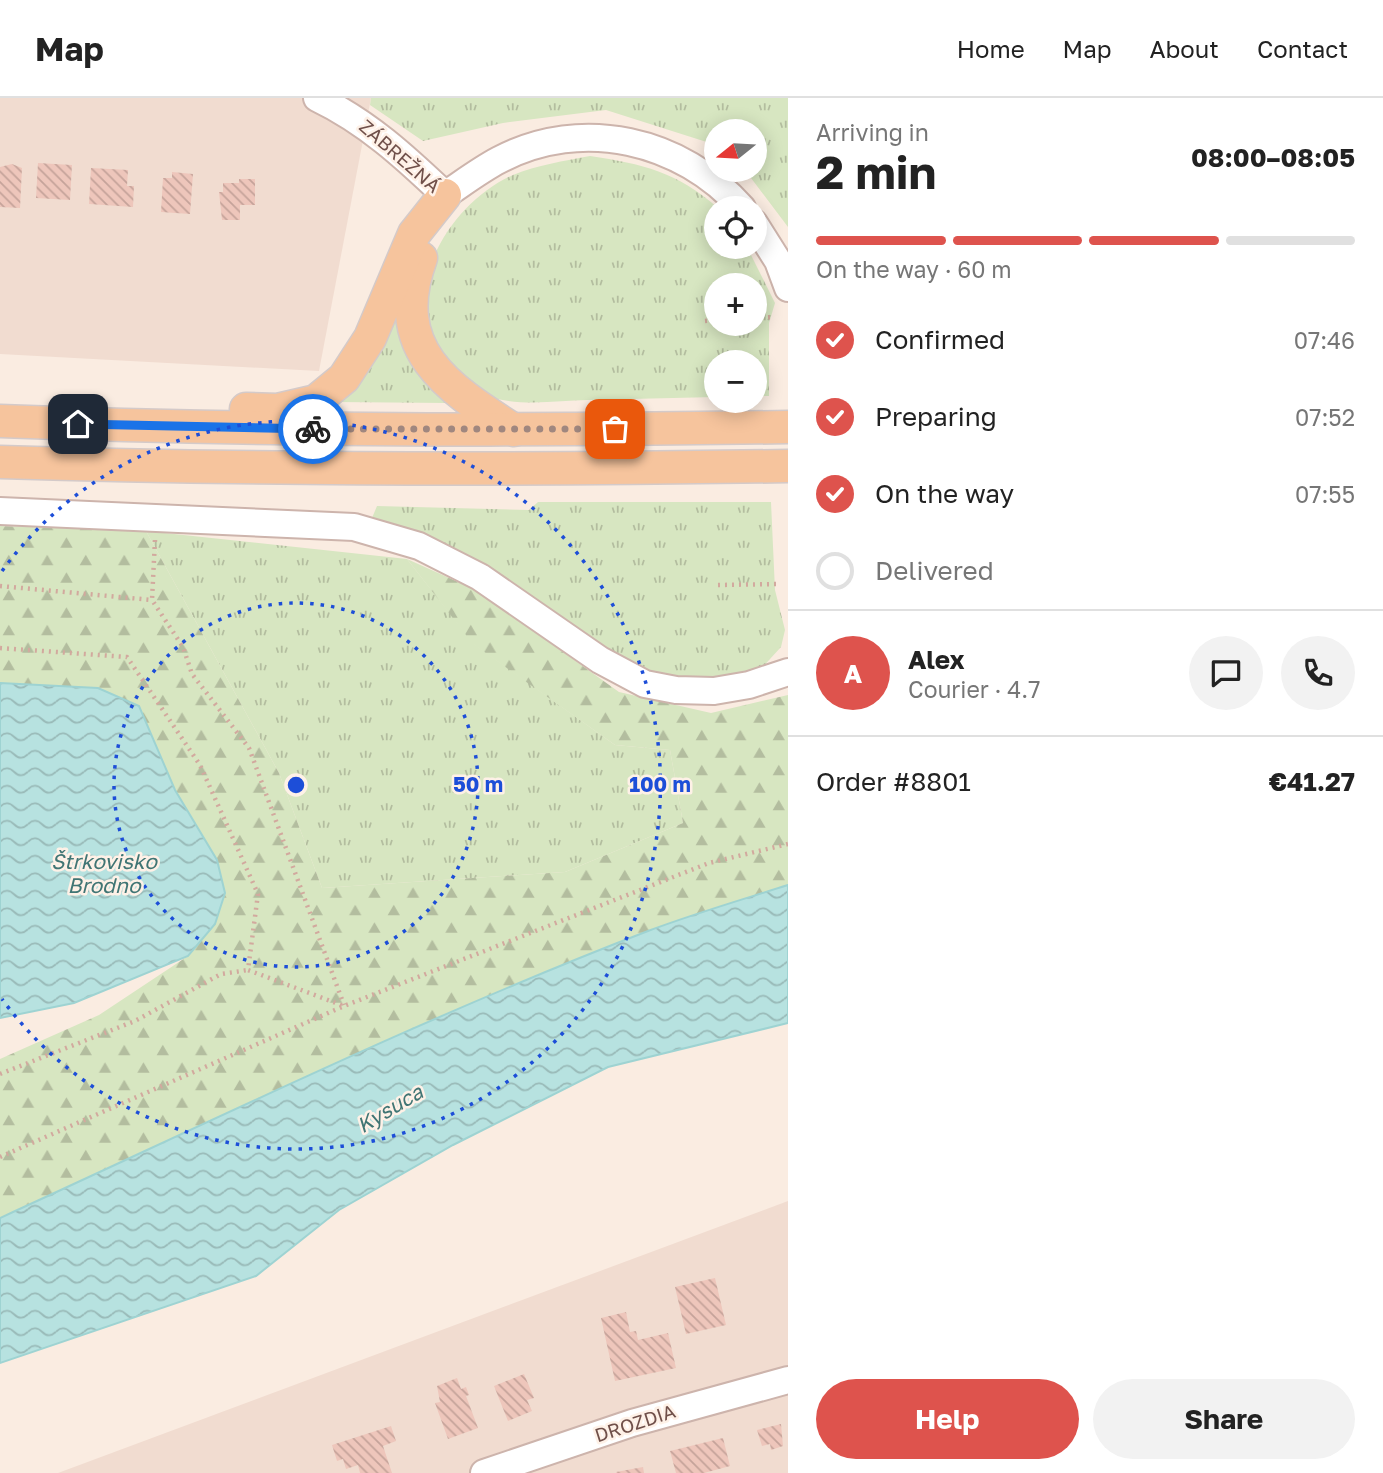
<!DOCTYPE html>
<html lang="en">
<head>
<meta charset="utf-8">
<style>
  :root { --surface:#fff; --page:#f2f2f2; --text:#222; --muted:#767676; --line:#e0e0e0; --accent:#de534d }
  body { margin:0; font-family:"Golos Text",sans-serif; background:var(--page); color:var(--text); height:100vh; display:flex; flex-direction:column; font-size:26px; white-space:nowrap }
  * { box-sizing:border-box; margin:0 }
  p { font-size:23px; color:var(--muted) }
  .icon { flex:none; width:38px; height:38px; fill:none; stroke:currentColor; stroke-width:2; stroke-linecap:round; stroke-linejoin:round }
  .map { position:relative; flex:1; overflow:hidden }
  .sheet { display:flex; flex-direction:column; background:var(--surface); width:595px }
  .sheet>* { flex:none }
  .needle { width:46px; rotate:252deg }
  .buttons { position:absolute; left:704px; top:21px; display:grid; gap:14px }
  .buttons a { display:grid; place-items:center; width:63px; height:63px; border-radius:50%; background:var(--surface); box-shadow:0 4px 18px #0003; font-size:35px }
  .pin { position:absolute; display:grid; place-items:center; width:60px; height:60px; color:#fff; margin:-30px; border-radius:14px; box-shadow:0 4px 10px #0006 }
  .courier { position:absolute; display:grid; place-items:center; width:70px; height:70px; margin:-35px; border:5px solid #1a73e8; border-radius:50%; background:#fff; color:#222; box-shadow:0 2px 9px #0007 }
  .summary em { font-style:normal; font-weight:700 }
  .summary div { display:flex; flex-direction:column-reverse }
  .summary { display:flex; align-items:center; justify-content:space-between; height:119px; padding:0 28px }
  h1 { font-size:46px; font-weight:700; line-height:52px }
  .bar { display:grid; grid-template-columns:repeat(4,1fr); gap:10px 7px; align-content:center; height:84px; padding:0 28px }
  .bar i { height:9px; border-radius:5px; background:var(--line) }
  .bar .active { background:var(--accent) }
  .bar p { grid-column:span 4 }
  .line { display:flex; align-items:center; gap:18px; padding:0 28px; border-top:2px solid var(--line) }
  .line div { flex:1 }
  .round { display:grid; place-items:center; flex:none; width:74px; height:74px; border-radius:37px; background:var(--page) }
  ol { padding:0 28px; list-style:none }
  li { display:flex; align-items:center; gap:21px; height:77px }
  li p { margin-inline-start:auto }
  li .icon { padding:7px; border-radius:50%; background:var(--accent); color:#fff; stroke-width:4 }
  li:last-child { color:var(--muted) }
  li i { width:38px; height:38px; border:4px solid var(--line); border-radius:50% }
  .action { display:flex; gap:14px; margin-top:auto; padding:14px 28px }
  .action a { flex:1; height:80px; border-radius:42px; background:var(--accent); color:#fff; font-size:28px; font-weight:700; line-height:80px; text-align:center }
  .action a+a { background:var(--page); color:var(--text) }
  header { display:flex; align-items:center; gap:42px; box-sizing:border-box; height:98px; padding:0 35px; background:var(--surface); border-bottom:2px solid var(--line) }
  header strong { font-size:33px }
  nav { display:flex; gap:38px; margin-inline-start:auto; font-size:24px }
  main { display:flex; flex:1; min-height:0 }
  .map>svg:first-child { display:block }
  .residential { fill:#f1dcd0 }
  .grass { fill:url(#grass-tufts); fill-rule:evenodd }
  .forest { fill:url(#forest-firs) }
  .water { fill:url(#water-waves); stroke:#9ed3d2; stroke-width:2 }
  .building { fill:url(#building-back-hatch) }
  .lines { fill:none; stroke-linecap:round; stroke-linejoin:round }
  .minor-casing { stroke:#cdb4ac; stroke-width:30 }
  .major-casing { stroke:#d4cac9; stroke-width:35 }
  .path { stroke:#d2a99e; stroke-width:4.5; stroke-dasharray:2 5; stroke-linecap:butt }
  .minor { stroke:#fff; stroke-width:26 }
  .major { stroke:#f6c49d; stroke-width:32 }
  .done { stroke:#a0877f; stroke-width:7; stroke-dasharray:0 12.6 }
  .route { stroke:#1a73e8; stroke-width:9 }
  .ring { fill:none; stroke:#1d4ed8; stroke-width:3.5; stroke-dasharray:3.5 7 }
  .labels { text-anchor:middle; stroke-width:5; stroke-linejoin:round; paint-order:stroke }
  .street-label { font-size:19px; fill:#70504a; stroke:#fef1e7 }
  .water-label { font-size:21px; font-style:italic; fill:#407574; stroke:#fef1e7 }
  .centre { fill:#1d4ed8; stroke:#fef1e7; stroke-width:3.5 }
  .ring-label { font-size:21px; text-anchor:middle; font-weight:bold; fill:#1d4ed8; stroke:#fef1e7; stroke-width:5; stroke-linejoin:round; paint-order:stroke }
</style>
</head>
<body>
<header>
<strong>Map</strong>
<nav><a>Home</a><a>Map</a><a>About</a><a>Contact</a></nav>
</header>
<main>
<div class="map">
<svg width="788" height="1375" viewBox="0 0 788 1375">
  <defs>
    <pattern id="grass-tufts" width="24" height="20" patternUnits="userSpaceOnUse" patternTransform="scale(1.75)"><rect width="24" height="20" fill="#d7e6c1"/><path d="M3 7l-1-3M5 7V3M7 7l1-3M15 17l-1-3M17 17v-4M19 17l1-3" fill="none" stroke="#b3bd9f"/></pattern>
    <pattern id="forest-firs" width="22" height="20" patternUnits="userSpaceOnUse" patternTransform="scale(1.75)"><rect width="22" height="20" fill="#d7e6c1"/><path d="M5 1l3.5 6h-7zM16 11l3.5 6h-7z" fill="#b3bd9f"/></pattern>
    <pattern id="water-waves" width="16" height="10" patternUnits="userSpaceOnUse" patternTransform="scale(1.75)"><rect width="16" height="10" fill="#b7e2e0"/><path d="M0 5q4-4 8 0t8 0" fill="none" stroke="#99bab8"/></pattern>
    <pattern id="building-back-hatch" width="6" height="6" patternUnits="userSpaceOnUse" patternTransform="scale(1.75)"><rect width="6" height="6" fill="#eec6bb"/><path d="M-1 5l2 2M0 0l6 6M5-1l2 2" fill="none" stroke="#c5a39a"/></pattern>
  </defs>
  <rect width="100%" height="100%" fill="#faece1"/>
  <g class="residential">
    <polygon points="0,0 371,0 319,273 0,256"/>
    <polygon points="788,1103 788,1375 58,1375"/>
  </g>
  <g class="grass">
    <polygon points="371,0 788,0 788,129 745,72 754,72 754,33 716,33 716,47 606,12 503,25 423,43 370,7"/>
    <path d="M590,58C643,66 677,74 718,110H716V149H747L775,205L769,225V298H754V264H716V299C673,300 630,301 588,302C553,303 509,310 477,294C449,280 444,266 432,238C405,178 456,102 513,77C537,67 564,63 590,58ZM716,187H754V226H716Z"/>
    <path d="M390,217H398C406,259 416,275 447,305L335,304Z"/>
    <polygon points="538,404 771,404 775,492 785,532 781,549 758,574 737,579 692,582 659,579 606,553 431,441 372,420 377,408 529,412"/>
    <polygon points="146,433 407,461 474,546 615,647 670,652 683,725 565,774 322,790 279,675"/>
  </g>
  <path class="forest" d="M0,428L146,433L279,675L322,790L565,774L683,725L670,652L615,647L473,546L407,461L476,492L619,594L711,615L788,597V787C741,802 693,816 648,833C427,918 214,1022 0,1120V961L99,917L188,858L215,826L217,762L175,692L98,590L0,585Z"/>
  <g class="water">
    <polygon points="0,585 98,590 139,608 175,692 217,762 225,795 215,826 188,858 74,905 0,920"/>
    <path d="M788,787V925L608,969L453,1047L339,1112L256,1178L0,1265V1120C214,1022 427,918 648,833C693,816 741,802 788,787Z"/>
  </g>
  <g class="building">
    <polygon points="38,65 72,67 70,102 36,100"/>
    <polygon points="12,66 22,70 20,110 0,109 0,69"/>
    <polygon points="91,70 128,72 127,88 134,88 133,109 89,106"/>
    <polygon points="172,74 193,76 190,116 161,114 163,80 172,80"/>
    <polygon points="239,81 255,81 255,107 240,107 240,122 222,122 219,94 223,94 223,85 239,85"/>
    <polygon points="715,1180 726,1227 686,1236 675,1189"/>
    <polygon points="626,1214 630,1234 636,1233 638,1242 668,1235 676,1270 615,1283 601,1220"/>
    <polygon points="524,1276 534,1300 527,1302 532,1313 508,1323 494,1288"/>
    <polygon points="457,1280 461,1291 466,1289 469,1297 466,1298 478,1330 448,1341 435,1305 440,1304 437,1288"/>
    <polygon points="781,1326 783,1348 771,1352 770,1346 762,1348 757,1332"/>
    <polygon points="391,1328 396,1343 383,1348 392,1375 360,1375 358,1367 346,1371 343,1361 337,1363 332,1347"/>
    <polygon points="723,1340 730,1368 704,1375 676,1375 670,1353"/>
    <polygon points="643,1369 644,1375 617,1375 616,1374"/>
  </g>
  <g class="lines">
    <defs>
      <g id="minor">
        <path d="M317,0C367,24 405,59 445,97C463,85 480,72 499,62C582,18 682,42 742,110"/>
        <polyline points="754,125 778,163 788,190"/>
        <polyline points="0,413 354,429 419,448 480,479 600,562 645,586 676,592 714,593 749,587 788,574"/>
        <polyline points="484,1375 632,1325 788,1282"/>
      </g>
      <g id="major">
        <path d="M421,160C388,251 446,289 514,332"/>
        <polyline points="246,311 277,312 316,303 344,280 370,240 414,136 445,97"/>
        <path d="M0,323C263,333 525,333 788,329"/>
        <path d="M0,364C263,372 525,372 788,368"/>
      </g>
    </defs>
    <use href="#minor" class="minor-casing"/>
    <use href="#major" class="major-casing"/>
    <g class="path">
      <polyline points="754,220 773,219"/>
      <polyline points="705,223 716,222"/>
      <polyline points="155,442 152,502 183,549 192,576 249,650 344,907"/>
      <polyline points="718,487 779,486"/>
      <polyline points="0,488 152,502"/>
      <polyline points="0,550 127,559 200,667 258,796 248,872 344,908"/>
      <polyline points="0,976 135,923 221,876 248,872"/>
      <polyline points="0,1059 344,908 709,765 788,746"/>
    </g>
    <use href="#minor" class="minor"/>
    <use href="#major" class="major"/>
  </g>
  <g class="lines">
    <polyline class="done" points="313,331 615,331"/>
    <polyline class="route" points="78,326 313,331"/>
  </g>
  <g class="ring">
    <circle cx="296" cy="687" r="182"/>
    <path d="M2 473A364 364 0 1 1 2 901"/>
  </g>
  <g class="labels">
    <g class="street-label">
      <text transform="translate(400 58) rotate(41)" y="7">ZÁBREŽNÁ</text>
      <text transform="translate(635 1325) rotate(-18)" y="7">DROZDIA</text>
    </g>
    <g class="water-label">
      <text x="104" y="771">Štrkovisko<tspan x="104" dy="24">Brodno</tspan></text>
      <text transform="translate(390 1011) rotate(-31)" y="7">Kysuca</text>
    </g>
  </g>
  <circle cx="296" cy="687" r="10" class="centre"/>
  <g class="ring-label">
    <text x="478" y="694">50 m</text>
    <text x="660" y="694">100 m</text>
  </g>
</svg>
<div class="buttons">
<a><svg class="needle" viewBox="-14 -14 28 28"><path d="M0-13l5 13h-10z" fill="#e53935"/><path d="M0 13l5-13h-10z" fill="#767676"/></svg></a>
<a><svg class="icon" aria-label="locate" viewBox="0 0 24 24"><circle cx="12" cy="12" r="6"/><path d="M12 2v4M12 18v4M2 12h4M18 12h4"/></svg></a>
<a>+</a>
<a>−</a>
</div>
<div class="pin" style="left:615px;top:331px;background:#ea580c"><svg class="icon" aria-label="bag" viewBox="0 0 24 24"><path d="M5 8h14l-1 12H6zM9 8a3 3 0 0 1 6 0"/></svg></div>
<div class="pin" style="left:78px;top:326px;background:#1f2937"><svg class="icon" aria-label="home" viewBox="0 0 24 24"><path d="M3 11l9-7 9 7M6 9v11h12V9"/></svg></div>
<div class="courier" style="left:313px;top:331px"><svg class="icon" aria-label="bike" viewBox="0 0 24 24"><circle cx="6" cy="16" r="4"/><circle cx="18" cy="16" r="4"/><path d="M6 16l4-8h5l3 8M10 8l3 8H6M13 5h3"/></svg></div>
</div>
<section class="sheet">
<div class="summary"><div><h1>2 min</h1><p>Arriving in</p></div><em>08:00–08:05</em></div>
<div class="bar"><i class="active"></i><i class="active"></i><i class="active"></i><i></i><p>On the way · 60 m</p></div>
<ol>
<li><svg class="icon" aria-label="check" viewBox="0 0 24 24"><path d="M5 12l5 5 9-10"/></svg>Confirmed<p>07:46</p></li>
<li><svg class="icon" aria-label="check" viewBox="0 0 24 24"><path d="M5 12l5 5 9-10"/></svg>Preparing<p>07:52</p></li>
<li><svg class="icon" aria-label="check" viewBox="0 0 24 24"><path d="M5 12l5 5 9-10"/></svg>On the way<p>07:55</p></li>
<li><i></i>Delivered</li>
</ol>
<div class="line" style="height:126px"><b class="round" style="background:var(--accent);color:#fff">A</b><div><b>Alex</b><p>Courier · 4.7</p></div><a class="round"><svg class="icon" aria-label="chat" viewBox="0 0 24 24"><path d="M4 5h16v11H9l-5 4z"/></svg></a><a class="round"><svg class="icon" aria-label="phone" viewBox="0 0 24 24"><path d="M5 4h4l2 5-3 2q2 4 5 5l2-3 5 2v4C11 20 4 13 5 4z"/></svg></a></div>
<div class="line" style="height:91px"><div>Order #8801</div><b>€41.27</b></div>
<div class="action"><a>Help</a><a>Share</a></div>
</section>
</main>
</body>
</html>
